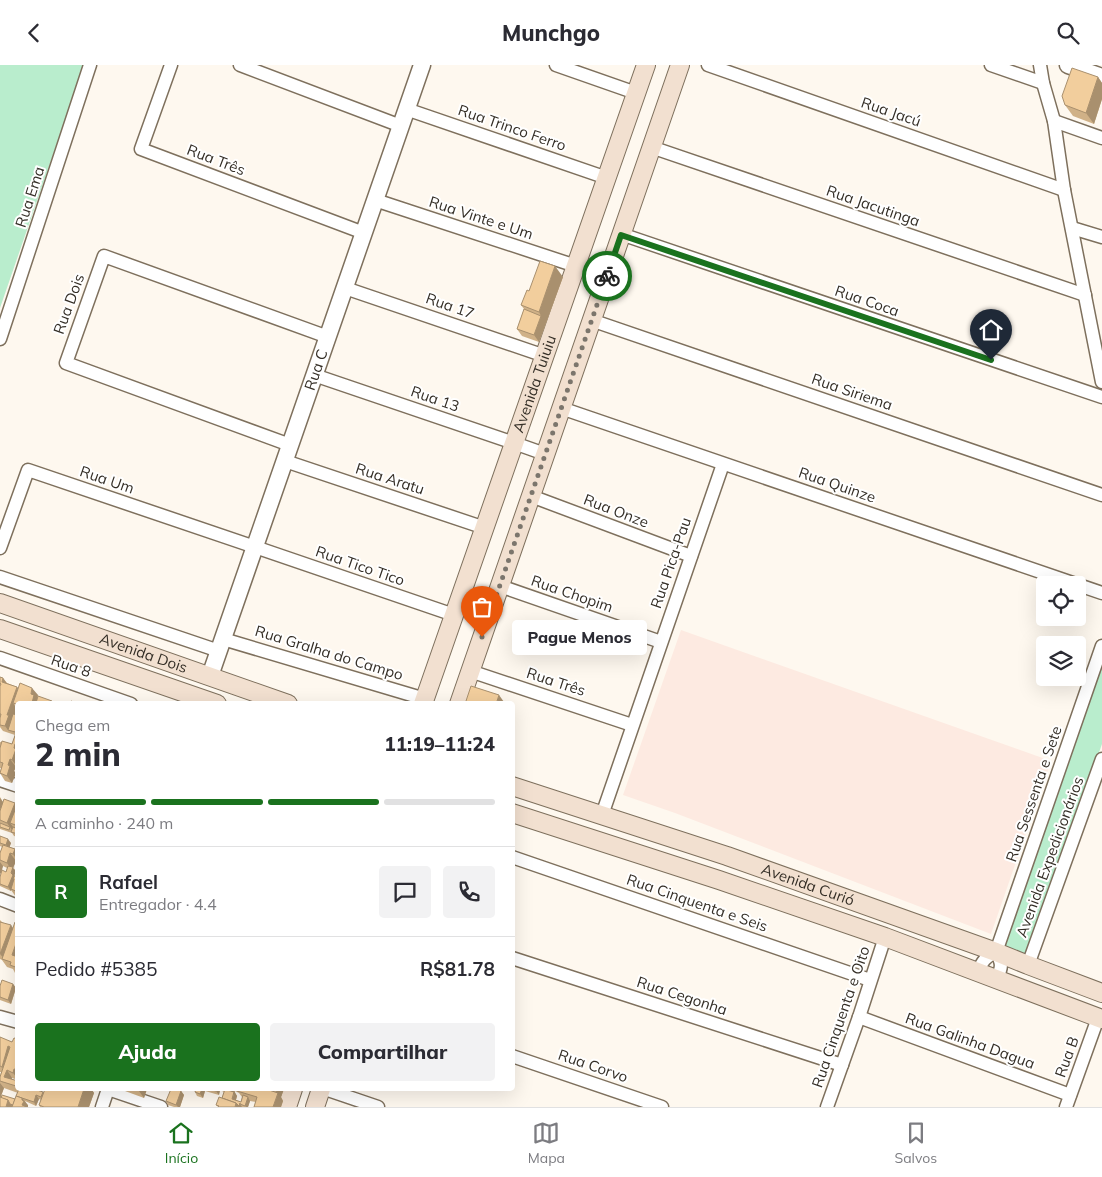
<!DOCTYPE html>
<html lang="pt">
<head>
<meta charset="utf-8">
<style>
  :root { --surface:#fff; --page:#f2f2f3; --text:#2b2b33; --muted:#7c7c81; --line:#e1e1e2; --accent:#1a721e }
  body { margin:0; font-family:Mulish,sans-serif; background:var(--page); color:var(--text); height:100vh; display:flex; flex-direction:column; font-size:19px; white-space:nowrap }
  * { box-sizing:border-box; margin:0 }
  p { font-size:16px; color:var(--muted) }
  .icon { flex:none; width:28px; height:28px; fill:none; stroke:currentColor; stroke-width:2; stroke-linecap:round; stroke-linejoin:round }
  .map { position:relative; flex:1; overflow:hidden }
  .details { position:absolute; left:15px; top:636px; width:500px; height:390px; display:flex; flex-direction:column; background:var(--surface); border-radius:5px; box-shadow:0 5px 20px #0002 }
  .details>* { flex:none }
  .tools { position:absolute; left:1036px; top:511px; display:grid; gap:10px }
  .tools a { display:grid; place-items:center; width:50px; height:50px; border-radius:5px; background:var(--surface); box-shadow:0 5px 20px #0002; font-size:25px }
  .pin { position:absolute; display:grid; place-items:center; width:42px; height:42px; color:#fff; margin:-51px -21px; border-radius:50% 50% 50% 0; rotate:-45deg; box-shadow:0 0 5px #0007 }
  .pin .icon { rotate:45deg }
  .courier { position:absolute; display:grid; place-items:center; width:50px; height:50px; margin:-25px; border:4px solid #1a721e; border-radius:50%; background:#fff; color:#222; box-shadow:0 1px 6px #0007 }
  .bubble { position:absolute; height:35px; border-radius:5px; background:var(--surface); box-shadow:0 5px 20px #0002; font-size:16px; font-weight:800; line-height:35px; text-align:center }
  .headline em { font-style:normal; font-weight:800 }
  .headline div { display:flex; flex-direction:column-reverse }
  .headline { display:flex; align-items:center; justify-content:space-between; height:85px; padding:0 20px }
  h1 { font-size:32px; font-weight:800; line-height:38px }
  .bar { display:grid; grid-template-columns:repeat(4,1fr); gap:8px 5px; align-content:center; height:60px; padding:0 20px }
  .bar i { height:6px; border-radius:4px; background:var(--line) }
  .bar .active { background:var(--accent) }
  .bar p { grid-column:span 4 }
  .line { display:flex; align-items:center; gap:12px; padding:0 20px; border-top:1px solid var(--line) }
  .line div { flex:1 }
  .round { display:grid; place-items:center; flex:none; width:52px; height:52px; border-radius:5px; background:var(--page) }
  .primary-button { display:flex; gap:10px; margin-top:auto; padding:10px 20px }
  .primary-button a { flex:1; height:58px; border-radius:5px; background:var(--accent); color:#fff; font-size:20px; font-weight:800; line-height:58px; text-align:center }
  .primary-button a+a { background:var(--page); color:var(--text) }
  header { display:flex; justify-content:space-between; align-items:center; height:65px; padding:0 20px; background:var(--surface); font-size:22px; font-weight:800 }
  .menu { display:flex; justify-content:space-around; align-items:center; height:70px; border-top:1px solid var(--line); background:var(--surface); font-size:14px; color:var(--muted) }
  .menu a { display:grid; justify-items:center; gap:2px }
  .menu .active { color:var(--accent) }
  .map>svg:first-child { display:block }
  .education { fill:#fdeae1 }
  .green { fill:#b9edcd }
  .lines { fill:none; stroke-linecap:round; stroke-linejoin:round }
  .minor-casing { stroke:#7e705d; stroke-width:15 }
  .tertiary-casing { stroke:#7e705d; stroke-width:19 }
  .secondary-casing { stroke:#7e705d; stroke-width:20 }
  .minor { stroke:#fff; stroke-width:12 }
  .tertiary { stroke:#fff; stroke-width:16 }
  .secondary { stroke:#f2e0d0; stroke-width:18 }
  .wall { fill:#d0b187; fill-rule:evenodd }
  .shaded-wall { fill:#a9906e }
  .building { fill:#f2ce9d; stroke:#a9906e }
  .done { stroke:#7b756c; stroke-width:5; stroke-dasharray:0 9 }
  .route { stroke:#1a721e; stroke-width:6 }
  .labels { text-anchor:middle; stroke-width:4; stroke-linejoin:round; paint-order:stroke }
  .street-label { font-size:15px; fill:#342e26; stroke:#fff }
</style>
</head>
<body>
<header><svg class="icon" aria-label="back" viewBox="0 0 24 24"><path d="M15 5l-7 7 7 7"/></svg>Munchgo<svg class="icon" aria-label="search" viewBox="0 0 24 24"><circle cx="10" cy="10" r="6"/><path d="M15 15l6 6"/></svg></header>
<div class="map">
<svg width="1102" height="1042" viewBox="0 0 1102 1042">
  <rect width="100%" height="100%" fill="#fef8ef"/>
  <polygon class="education" points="681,565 1051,696 991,869 675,748 623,730"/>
  <g class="green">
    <polygon points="0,0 84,0 0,243"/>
    <polygon points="1102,597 1102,679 1027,892 1001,883"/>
  </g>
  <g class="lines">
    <defs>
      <g id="minor">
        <polyline points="171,0 141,84 364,168"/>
        <polyline points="240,0 401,61"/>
        <polyline points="556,0 636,28"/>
        <polyline points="708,0 1064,125"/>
        <polyline points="991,0 1043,18"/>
        <polyline points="1040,0 1043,18 1054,56 1064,125 1102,317"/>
        <polyline points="406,44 607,113"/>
        <polyline points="1054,56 1102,73"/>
        <polyline points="651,82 1085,230"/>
        <polyline points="375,135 576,201"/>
        <polyline points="1072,163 1102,172"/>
        <polyline points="621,169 1102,332"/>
        <polyline points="345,223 545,291"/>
        <polyline points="591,255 1102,430"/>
        <polyline points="0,274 90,0"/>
        <polyline points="314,310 514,378 545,389"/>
        <polyline points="561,343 1102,528"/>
        <polyline points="290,380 66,298 104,191 328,272"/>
        <polyline points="285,396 485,463"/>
        <polyline points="531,431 691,491"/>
        <polyline points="0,483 28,405 255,482 454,550"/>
        <polyline points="0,512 219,586"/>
        <polyline points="500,521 661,577"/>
        <polyline points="223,574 425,634"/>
        <polyline points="0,593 131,639"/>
        <polyline points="470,606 632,660"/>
        <polyline points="0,715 18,721"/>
        <polyline points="602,750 723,399"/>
        <polyline points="512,792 870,915"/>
        <polyline points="0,834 18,841"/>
        <polyline points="512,893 842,1000"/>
        <polyline points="1028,900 1102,694"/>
        <path d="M978,908C981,897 986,891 996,887"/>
        <path d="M996,915C1002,903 1003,899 996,887L1102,581"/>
        <polyline points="0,952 18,957"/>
        <polyline points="859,952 1070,1030"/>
        <polyline points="512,991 662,1042"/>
        <polyline points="108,1024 161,1042"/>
        <polyline points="325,1024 378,1042"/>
        <polyline points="102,1042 108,1024"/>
        <polyline points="827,1042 859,952 885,872"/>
        <polyline points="1066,1042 1098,953"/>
      </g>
      <g id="tertiary">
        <polyline points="1068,0 1102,12"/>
        <path id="s1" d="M210,611L422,0"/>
      </g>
      <g id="secondary">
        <path id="s2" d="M0,538L288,639"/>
        <polyline points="0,564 217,639"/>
        <path id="s3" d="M423,639L646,0"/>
        <polyline points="459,639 680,0"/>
        <path id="s4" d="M512,721L727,791L996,887L1028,900L1102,928"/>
        <polyline points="512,748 719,815 885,872 1102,954"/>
        <polyline points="287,1042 293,1024"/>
        <polyline points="315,1042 321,1024"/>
      </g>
    </defs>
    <use href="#minor" class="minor-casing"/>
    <use href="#tertiary" class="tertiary-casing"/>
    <use href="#secondary" class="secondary-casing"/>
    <use href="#minor" class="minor"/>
    <use href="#tertiary" class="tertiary"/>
    <use href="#secondary" class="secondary"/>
  </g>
  <g class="wall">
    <polygon points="1098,12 1102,18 1102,34 1094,59 1073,51 1065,40"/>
    <polygon points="563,212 539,277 522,271 517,264 524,244 521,240 529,226"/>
    <polygon points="0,612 3,613 7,618 17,622 18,623 38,630 37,634 52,636 54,639 18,639 18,646 17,645 15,649 18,650 18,703 16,702 14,706 16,708 12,718 5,716 0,708 1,703 0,703 0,677 12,679 15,670 3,666 0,662"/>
    <polygon points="0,732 3,737 15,738 18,740 18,772 14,771 12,768 0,764"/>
    <polygon points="0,771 11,778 9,782 15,784 18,788 18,797 16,796 13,803 16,806 14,811 15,811 18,805 18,832 16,832 11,825 11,826 0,821 0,812 6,807 7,803 3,801 0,808 0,788 2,782 0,781"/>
    <polygon points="0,855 2,857 13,863 18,858 18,908 15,908 13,904 7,902 2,895 0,894"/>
    <polygon points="13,919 16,923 11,939 0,935 0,921"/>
    <path d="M0,972L1,973L12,977L18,974V1015L12,1013L11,1014L18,1024L43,1027L92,1025L94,1028L89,1042H40L39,1040L41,1035L39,1034L36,1041L25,1036L27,1041L0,1042V1011L1,1007H0ZM4,1023L18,1028L15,1034L0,1033Z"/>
    <polygon points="124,1024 147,1024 144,1033 125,1026"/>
    <path d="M196,1024H284L281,1032L283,1036L281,1042H254L256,1037L250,1036L248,1042H218L216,1040L222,1033L224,1027L220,1025L219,1030L205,1026L203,1033L197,1031L195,1027ZM235,1026L239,1028L242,1032L241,1037L236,1035L237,1031L235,1028Z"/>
    <polygon points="181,1026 184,1030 180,1042 174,1042 168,1040 166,1036"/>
  </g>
  <g class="shaded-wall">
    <polygon points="1098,12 1102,18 1102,34 1094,59 1086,48"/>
    <polygon points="555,201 563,212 539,277 534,270 541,251 539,247"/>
    <polygon points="3,613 8,620 2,617"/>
    <polygon points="17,622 22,629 17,639 13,638 17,644 15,643 17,645 13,656 8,665 5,661 7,650"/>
    <polygon points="32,623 38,630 37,633 40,638 39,639 32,639 32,638 31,629"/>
    <polygon points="499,630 504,637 503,639 496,639"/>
    <polygon points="15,679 18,682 18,699 15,698 18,703 12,695"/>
    <polygon points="10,694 16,702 14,706 16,708 12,718 7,711 8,700"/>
    <polygon points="0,733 5,740 3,747 0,743"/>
    <polygon points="15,738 18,741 10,758 14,763 13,766 7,758"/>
    <polygon points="8,774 11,778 9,784 6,780"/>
    <polygon points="15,784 18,788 18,796 13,789"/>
    <polygon points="10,788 16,796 13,803 16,806 13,814 15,816 11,826 8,822 12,805 7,798"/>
    <polygon points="0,797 3,801 1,809 0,808"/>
    <polygon points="11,860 16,868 6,896 0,889"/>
    <polygon points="18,873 18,894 12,890"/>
    <polygon points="13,919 16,923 11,939 8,935"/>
    <polygon points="8,981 14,989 7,1005 12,1013 10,1019 2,1017 6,1008 2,1002"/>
    <polygon points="14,1004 18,1009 18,1014 13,1008"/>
    <polygon points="0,1018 4,1023 0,1034"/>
    <polygon points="84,1024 92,1024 92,1025 94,1028 89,1042 78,1042"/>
    <polygon points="139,1024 147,1024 144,1033 139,1026"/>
    <polygon points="202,1024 204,1024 205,1026 203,1033 200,1029"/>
    <polygon points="217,1024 219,1024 220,1025 219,1030 216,1026"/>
    <polygon points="230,1024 233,1024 237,1031 235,1038 232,1034 234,1030"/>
    <polygon points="276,1024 284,1024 281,1032 283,1036 281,1042 273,1042 278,1029 275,1025"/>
    <polygon points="181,1026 184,1030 180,1042 178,1042 176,1040"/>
    <polygon points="36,1030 39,1034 36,1041 34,1037"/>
    <polygon points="248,1032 250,1036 248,1042 246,1042 245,1041"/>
    <polygon points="22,1033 28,1040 28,1042 23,1042 22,1040"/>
    <polygon points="8,1035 13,1042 6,1042"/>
    <polygon points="236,1038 240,1039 242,1042 235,1042"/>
  </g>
  <g class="building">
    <polygon points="1072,3 1098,12 1086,48 1065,40 1062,31"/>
    <polygon points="540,196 555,201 539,247 521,240 527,225 529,226"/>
    <polygon points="524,244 541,251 534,270 517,264"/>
    <polygon points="0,612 3,613 2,617 17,622 7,650 9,650 5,661 0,660 0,653 1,649 0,649 0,621 1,619 0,618"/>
    <polygon points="20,618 32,623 31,629 34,630 32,638 31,638 30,639 18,639 18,644 15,643 17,639 13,638"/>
    <polygon points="471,621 499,630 496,639 465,639"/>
    <polygon points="38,631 52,636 51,639 33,639 34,637 36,638"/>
    <polygon points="71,636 80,639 70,639"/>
    <polygon points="13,649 18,650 18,660 15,667 8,665"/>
    <polygon points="17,665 18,680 15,679 14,683 16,684 12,695 10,694 8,700 10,701 7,711 0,708 3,698 0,697 0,683 2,676 12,679"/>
    <polygon points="18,691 18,699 15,698"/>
    <polygon points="4,734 15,738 7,758 0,755 0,746"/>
    <polygon points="17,740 18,740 18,761 10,758"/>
    <polygon points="0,758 10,762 9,765 0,762"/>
    <polygon points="13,762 18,764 18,769 11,767"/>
    <polygon points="0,771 8,774 6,780 0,778"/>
    <polygon points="3,780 15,784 13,789 10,788 7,798 0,795 0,788"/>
    <polygon points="8,801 13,802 11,808 13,810 8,822 0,819 0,812 2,805 6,807"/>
    <polygon points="18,805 18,827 11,824 14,814 13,814 14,811 15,811"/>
    <polygon points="0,857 11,860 0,889"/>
    <polygon points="15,857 18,858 18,873 12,890 18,892 18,903 10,900 11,897 2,894"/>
    <polygon points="18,884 18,892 15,891"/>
    <polygon points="2,915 13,919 8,935 0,932 0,921"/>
    <polygon points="0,972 12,977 14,973 18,974 18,1005 14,1004 13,1008 7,1005 4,1012 18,1016 16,1021 0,1016 0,1012 10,982 8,981 2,1002 0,1001"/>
    <polygon points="19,1024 34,1024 43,1027 41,1032 36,1030 34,1037 16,1031"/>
    <polygon points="45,1024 84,1024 78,1042 44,1042 39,1040"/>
    <polygon points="171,1024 175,1024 181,1026 176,1040 166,1036"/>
    <polygon points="196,1024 202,1024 200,1029 195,1027"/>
    <polygon points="208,1024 217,1024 216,1026"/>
    <polygon points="224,1024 234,1027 232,1034 241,1037 243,1030 248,1032 245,1041 240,1039 240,1038 239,1041 236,1038 222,1033 225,1024"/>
    <polygon points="238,1024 270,1024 269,1025 278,1028 273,1042 254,1042 257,1032 237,1026"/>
    <polygon points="2,1030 15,1034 13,1040 10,1039 8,1035 1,1033"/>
    <polygon points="16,1031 22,1033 22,1035 24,1036 22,1040 25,1041 25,1042 12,1042"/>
    <polygon points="0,1032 8,1035 6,1042 0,1042"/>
    <polygon points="219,1032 236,1038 235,1042 218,1042 219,1041 216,1040"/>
  </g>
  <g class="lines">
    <polyline class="done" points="482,572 607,211"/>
    <polyline class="route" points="607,211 621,170 991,295"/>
  </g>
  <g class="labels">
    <g class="street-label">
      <text transform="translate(891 47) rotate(19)" y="5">Rua Jacú</text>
      <text transform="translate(512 63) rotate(19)" y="5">Rua Trinco Ferro</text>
      <text transform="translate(216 95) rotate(21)" y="5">Rua Três</text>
      <text transform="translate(30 132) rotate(-72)" y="5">Rua Ema</text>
      <text transform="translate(873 141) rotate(19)" y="5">Rua Jacutinga</text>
      <text transform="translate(481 153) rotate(18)" y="5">Rua Vinte e Um</text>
      <text transform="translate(867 236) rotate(19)" y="5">Rua Coca</text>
      <text transform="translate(69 239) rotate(-70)" y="5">Rua Dois</text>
      <text transform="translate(450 241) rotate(19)" y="5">Rua 17</text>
      <text dy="5" stroke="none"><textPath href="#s1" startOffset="324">Rua C</textPath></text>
      <text dy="5" stroke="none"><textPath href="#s3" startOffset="339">Avenida Tuiuiu</textPath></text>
      <text transform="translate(852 327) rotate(19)" y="5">Rua Siriema</text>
      <text transform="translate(435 334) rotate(19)" y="5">Rua 13</text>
      <text transform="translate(390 414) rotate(18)" y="5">Rua Aratu</text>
      <text transform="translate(107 415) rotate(19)" y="5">Rua Um</text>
      <text transform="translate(837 420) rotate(19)" y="5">Rua Quinze</text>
      <text transform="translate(616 446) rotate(21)" y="5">Rua Onze</text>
      <text transform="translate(671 498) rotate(-71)" y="5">Rua Pica-Pau</text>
      <text transform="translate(360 501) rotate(19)" y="5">Rua Tico Tico</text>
      <text transform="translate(572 529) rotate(19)" y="5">Rua Chopim</text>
      <text dy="5" stroke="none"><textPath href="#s2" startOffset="152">Avenida Dois</textPath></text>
      <text transform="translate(329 588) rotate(17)" y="5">Rua Gralha do Campo</text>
      <text transform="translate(71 601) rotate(19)" y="5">Rua 8</text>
      <text transform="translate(556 617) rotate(18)" y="5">Rua Três</text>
      <text transform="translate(1034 729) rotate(-71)" y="5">Rua Sessenta e Sete</text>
      <text transform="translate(1050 792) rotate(-70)" y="5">Avenida Expedicionários</text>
      <text dy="5" stroke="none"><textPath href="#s4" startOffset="312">Avenida Curió</textPath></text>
      <text transform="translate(697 838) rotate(19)" y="5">Rua Cinquenta e Seis</text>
      <text transform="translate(682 931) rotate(18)" y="5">Rua Cegonha</text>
      <text transform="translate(841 952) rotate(-71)" y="5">Rua Cinquenta e Oito</text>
      <text transform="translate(970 976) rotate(20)" y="5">Rua Galinha Dagua</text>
      <text transform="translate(1067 992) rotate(-70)" y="5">Rua B</text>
      <text transform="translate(593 1001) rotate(19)" y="5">Rua Corvo</text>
    </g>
  </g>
</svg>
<div class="tools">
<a><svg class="icon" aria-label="locate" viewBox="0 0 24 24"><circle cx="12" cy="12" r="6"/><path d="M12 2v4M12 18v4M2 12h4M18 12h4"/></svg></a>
<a><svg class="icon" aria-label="layers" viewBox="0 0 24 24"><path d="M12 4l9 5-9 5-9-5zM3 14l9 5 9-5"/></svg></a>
</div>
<div class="pin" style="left:482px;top:572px;background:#ea580c"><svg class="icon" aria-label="bag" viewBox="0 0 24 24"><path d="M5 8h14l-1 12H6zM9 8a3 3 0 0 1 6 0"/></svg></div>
<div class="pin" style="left:991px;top:295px;background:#1f2937"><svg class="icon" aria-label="home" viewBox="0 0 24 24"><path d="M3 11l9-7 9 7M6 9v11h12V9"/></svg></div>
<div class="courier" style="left:607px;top:211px"><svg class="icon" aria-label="bike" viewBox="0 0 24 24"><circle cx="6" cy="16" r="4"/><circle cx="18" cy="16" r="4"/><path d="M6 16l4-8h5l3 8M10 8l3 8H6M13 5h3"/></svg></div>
<div class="bubble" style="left:512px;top:555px;width:135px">Pague Menos</div>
<section class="details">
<div class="headline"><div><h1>2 min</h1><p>Chega em</p></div><em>11:19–11:24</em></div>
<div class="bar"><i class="active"></i><i class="active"></i><i class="active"></i><i></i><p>A caminho · 240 m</p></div>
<div class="line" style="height:90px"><b class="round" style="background:var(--accent);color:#fff">R</b><div><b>Rafael</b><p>Entregador · 4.4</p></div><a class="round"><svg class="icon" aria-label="chat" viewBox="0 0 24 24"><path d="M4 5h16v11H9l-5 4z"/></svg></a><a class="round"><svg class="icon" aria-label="phone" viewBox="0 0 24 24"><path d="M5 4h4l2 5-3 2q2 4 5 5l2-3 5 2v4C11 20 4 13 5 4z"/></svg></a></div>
<div class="line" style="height:65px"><div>Pedido #5385</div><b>R$81.78</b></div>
<div class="primary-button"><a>Ajuda</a><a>Compartilhar</a></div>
</section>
</div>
<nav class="menu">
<a class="active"><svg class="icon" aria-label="home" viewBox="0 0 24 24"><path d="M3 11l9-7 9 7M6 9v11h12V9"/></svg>Início</a>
<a><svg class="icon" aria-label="map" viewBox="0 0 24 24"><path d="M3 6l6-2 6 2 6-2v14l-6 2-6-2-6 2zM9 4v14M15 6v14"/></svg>Mapa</a>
<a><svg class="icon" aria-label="saved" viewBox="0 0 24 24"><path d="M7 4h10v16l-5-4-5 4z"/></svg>Salvos</a>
</nav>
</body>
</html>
